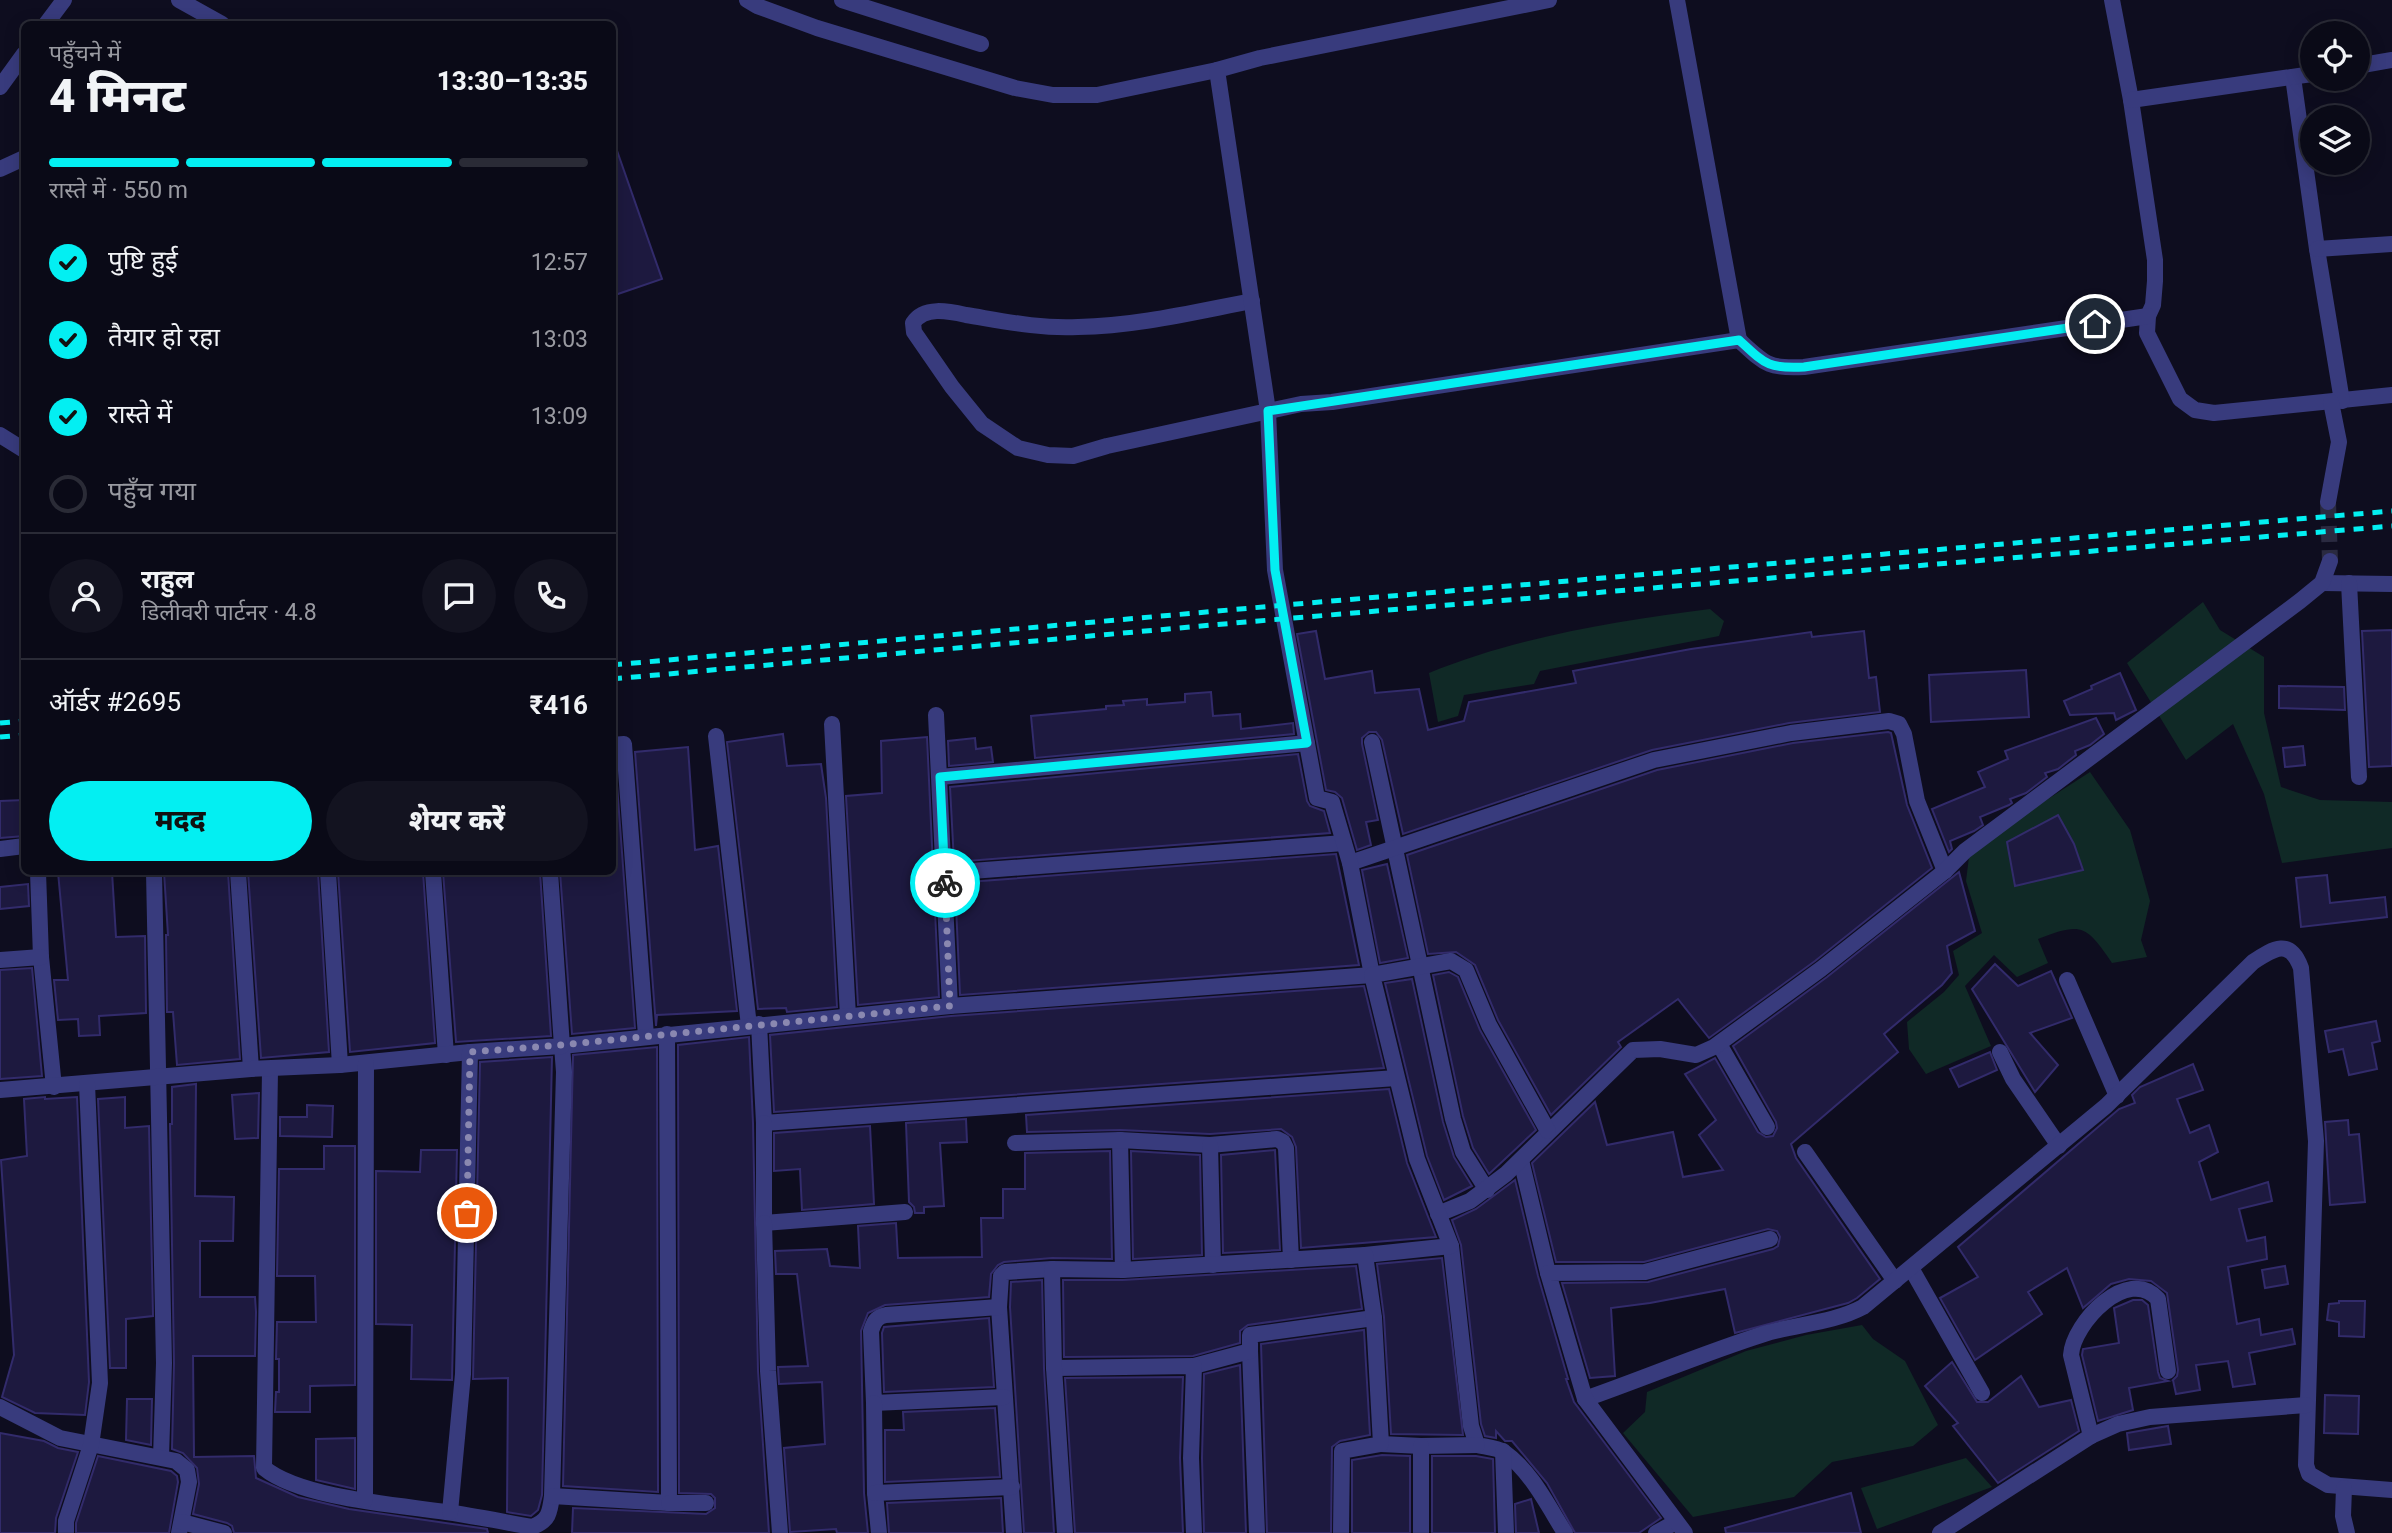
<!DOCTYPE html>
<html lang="hi">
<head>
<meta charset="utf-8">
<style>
  :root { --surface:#0a0a17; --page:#131320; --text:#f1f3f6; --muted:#999aa1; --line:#2a2b36; --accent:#03eff2 }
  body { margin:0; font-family:Roboto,"Noto Sans Devanagari",sans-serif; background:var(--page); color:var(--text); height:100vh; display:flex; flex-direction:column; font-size:26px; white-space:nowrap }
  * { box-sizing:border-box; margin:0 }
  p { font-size:23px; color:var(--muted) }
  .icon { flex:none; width:38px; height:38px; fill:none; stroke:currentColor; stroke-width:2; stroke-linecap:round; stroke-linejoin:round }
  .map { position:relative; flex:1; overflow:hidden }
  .details { position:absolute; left:21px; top:21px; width:595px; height:854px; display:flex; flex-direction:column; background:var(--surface); border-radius:10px; box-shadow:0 4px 18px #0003,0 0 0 2px var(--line) }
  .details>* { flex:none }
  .fabs { position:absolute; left:2300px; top:21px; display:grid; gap:14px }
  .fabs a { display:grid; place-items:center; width:70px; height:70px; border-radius:50%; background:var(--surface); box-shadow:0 4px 18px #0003,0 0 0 2px var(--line); font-size:35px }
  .pin { position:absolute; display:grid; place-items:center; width:60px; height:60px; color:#fff; margin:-30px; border:4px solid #fff; border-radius:50%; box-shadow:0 2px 7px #0007 }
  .courier { position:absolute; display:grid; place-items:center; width:70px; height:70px; margin:-35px; border:5px solid #03eff2; border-radius:50%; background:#fff; color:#222; box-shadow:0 2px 9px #0007 }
  .summary em { font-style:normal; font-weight:800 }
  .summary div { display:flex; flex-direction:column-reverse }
  .summary { display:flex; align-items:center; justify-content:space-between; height:119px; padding:0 28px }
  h1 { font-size:46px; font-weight:800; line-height:52px }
  .bar { display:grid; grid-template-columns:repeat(4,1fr); gap:10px 7px; align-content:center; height:84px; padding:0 28px }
  .bar i { height:9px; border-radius:5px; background:var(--line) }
  .bar .on { background:var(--accent) }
  .bar p { grid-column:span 4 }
  .line { display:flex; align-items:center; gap:18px; padding:0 28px; border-top:2px solid var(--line) }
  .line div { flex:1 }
  .round { display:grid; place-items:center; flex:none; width:74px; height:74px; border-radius:37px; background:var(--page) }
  ol { padding:0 28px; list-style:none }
  li { display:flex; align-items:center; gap:21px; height:77px }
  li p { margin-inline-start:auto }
  li .icon { padding:7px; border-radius:50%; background:var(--accent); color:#111; stroke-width:4 }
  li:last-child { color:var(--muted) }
  li i { width:38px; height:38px; border:4px solid var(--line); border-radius:50% }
  .action { display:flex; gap:14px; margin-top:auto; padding:14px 28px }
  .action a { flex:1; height:80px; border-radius:42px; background:var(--accent); color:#111; font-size:28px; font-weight:800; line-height:80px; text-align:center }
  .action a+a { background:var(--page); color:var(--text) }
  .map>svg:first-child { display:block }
  .green { fill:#102926 }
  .building { fill:#1d193f; stroke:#322b6b; stroke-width:2 }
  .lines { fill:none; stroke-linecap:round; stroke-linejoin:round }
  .minor-tunnel { stroke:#2a2a40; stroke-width:16; stroke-dasharray:16 8; stroke-linecap:butt }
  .minor { stroke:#383b7d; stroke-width:16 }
  .rail { stroke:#03eff2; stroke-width:5; stroke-dasharray:10 9; stroke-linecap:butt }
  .done { stroke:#8a88b0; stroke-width:7; stroke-dasharray:0 12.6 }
  .route { stroke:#03eff2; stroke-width:9 }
</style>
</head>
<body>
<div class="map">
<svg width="2392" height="1533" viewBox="0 0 2392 1533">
  <rect width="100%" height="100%" fill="#0e0d1f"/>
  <g class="green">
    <polygon points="2203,602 2220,630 2264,657 2264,713 2281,787 2320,800 2392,802 2392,848 2282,863 2264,794 2233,724 2186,760 2127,663"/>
    <path d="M1710,609L1724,621L1719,636L1540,671L1534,684L1464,695L1458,716L1438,722L1429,673C1516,637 1617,621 1710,609Z"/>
    <path d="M2090,772L2130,830L2150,901L2141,940L2147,957L2112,963C2086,925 2082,922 2038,939L2048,963L2017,977L1994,955L1965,986L1991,1046L1926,1074L1909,1049L1907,1022L1944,992L1959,975L1953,951L1982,933L1966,881L1969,857L2003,828Z"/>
    <polygon points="1862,1325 1873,1339 1905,1361 1938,1425 1913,1446 1832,1462 1794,1497 1693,1517 1623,1433 1645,1412 1647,1392 1746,1351 1806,1335"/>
    <polygon points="1966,1458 1992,1487 1877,1529 1861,1488"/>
  </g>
  <g class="building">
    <polygon points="612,145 615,145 662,279 612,296"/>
    <polygon points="2392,630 2392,766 2369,767 2362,631"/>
    <polygon points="1316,631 1325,679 1372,671 1375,693 1419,689 1428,730 1464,721 1469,702 1576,683 1573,671 1691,649 1811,632 1812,637 1864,631 1869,678 1876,677 1880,712 1789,723 1652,750 1403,834 1382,740 1376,732 1369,732 1362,738 1362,744 1378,820 1366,822 1371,845 1357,850 1342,798 1335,792 1326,790 1297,634"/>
    <polygon points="2026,670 2029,717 1931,722 1929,675"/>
    <polygon points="2120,673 2136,710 2116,720 2114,713 2070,715 2064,701 2092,689 2091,686"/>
    <polygon points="2279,686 2344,687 2345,710 2279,708"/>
    <polygon points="1211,692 1213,716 1240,714 1241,729 1293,723 1294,734 1035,758 1031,716 1106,709 1106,706 1124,705 1123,701 1147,699 1147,705 1185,702 1185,694"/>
    <polygon points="2096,718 2104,734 2090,745 2075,751 2076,755 2058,769 2045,773 2047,777 2026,793 2010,799 2012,803 2009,805 1980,817 1983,825 1974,831 1950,841 1952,849 1949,852 1932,809 1985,787 1978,772 2008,759 2005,751"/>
    <polygon points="1888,732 1891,733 1907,805 1932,868 1815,961 1709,1038 1678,999 1618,1042 1621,1047 1551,1115 1498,1020 1475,965 1456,952 1428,954 1407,855 1657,770 1793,743"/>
    <polygon points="783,734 787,766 821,764 826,798 837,1007 787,1012 786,1008 758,1009 727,742"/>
    <polygon points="927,737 939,997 858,1005 846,796 882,793 881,741"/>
    <polygon points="975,738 976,749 991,747 993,762 949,766 948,741"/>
    <polygon points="2303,746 2305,765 2285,767 2283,748"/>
    <polygon points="688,747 695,850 718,846 737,1011 657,1015 656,1026 635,752"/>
    <polygon points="1298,754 1307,801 1310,806 1324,811 1330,833 954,862 950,787"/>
    <polygon points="615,758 635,1028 572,1034 560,872 612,872 612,759"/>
    <polygon points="24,800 24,836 0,838 0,801"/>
    <polygon points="2058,815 2074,844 2083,870 2015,886 2007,842"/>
    <polygon points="1336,854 1359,965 960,995 955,883"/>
    <polygon points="1387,864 1408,958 1380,963 1362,870"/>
    <polygon points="58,872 112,872 116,937 145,936 146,1013 99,1016 100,1035 79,1036 78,1019 58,1020 54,980 68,980"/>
    <polygon points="164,872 228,872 240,1059 177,1065 173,1012 167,1012 166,935 168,935"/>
    <polygon points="248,872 318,872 329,1052 261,1058"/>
    <polygon points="338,872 423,872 435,1043 350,1052"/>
    <polygon points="443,872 540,872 551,1036 456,1042"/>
    <polygon points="1959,872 1975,931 1947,946 1952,973 1942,985 1884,1034 1898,1052 1791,1144 1796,1158 1880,1279 1857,1298 1848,1303 1735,1333 1725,1289 1650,1303 1611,1308 1615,1376 1590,1378 1562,1283 1648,1282 1773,1249 1778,1246 1780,1237 1777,1231 1768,1229 1644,1262 1556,1262 1532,1163 1595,1102 1607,1145 1673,1132 1683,1177 1723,1170 1699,1135 1716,1120 1685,1074 1715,1058 1758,1132 1766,1137 1773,1136 1777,1128 1776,1122 1733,1046 1827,977"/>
    <polygon points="2327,875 2330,903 2385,897 2387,917 2301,927 2296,878"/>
    <polygon points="28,884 29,906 0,909 0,887"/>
    <polygon points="1995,964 2018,986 2051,971 2072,1018 2030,1033 2058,1065 2035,1092 1972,989"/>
    <polygon points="32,968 42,1076 0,1079 0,970"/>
    <polygon points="1449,972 1458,977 1480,1030 1536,1130 1489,1174 1473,1148 1463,1116 1433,975"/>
    <polygon points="1412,979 1443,1122 1454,1157 1472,1186 1444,1200 1427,1156 1385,983"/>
    <polygon points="1364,986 1384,1068 774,1112 770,1035 951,1016"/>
    <polygon points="2376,1021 2380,1041 2372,1043 2377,1069 2349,1075 2343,1049 2329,1052 2325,1031"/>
    <polygon points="749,1037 753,1123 758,1371 769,1533 572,1533 573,1508 706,1514 715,1508 715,1498 711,1494 679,1493 678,1045"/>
    <polygon points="657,1047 658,1492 563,1486 573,1055"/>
    <polygon points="1990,1052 1997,1070 1959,1087 1950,1069"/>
    <polygon points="552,1057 542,1495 538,1510 531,1516 507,1512 508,1378 473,1379 480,1062"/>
    <polygon points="2193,1064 2203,1090 2177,1099 2190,1133 2209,1125 2218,1152 2199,1162 2211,1200 2268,1182 2272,1201 2239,1209 2247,1241 2265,1237 2267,1259 2228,1267 2237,1324 2259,1319 2261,1335 2292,1329 2295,1344 2249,1353 2255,1384 2233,1387 2228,1361 2196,1365 2200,1390 2176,1394 2173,1380 2172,1381 2177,1376 2178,1370 2167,1293 2151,1281 2129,1279 2111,1284 2083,1308 2067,1268 2028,1292 2042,1314 1975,1360 1940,1298 1978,1277 1958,1247 2119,1109 2135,1103 2132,1095 2140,1087"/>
    <polygon points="196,1084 195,1196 234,1197 233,1241 200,1241 200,1297 255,1297 256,1312 255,1356 193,1356 194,1457 254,1456 256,1478 298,1497 349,1509 487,1529 488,1533 234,1533 232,1526 227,1523 193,1514 199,1484 197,1468 183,1453 172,1449 174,1363 170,1124 172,1124 172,1087"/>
    <polygon points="1389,1089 1407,1163 1436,1237 1301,1248 1296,1147 1292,1137 1281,1129 1210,1134 1120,1130 1027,1132 1026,1115"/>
    <polygon points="259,1093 258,1138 235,1139 232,1095"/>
    <polygon points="45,1097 45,1099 77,1097 89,1382 85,1415 35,1413 2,1397 14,1355 1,1160 27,1156 24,1099"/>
    <polygon points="125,1097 125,1128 149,1126 153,1316 126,1319 126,1368 110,1368 98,1099"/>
    <polygon points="307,1105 333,1106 332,1137 280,1136 280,1117 307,1117"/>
    <polygon points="966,1119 967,1142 940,1143 944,1206 924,1207 924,1213 915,1213 914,1207 909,1202 906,1123"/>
    <polygon points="2348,1120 2349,1135 2359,1134 2365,1202 2330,1205 2325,1122"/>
    <polygon points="870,1126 874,1204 802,1210 800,1169 774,1171 774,1133"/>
    <polygon points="324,1146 355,1146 355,1385 310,1386 310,1412 275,1412 276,1392 279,1392 279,1359 276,1359 277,1322 316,1322 315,1276 277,1276 279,1169 324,1169"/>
    <polygon points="421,1150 457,1150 452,1380 411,1379 412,1325 376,1324 376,1171 420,1172"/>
    <polygon points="1275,1150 1280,1250 1223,1253 1221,1155"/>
    <polygon points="1110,1151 1112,1259 1052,1258 1004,1262 998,1265 991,1274 989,1297 885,1305 868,1313 861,1331 864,1493 868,1533 837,1533 836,1529 790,1532 784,1448 825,1444 822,1382 779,1384 778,1367 808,1366 797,1274 776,1274 775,1251 827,1249 830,1266 860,1268 858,1226 896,1223 898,1258 982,1257 981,1218 1003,1218 1003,1189 1025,1189 1025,1153"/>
    <polygon points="1131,1151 1200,1155 1202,1255 1133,1259"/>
    <polygon points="1515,1180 1538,1276 1568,1379 1566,1379 1574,1402 1661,1518 1639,1533 1575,1533 1547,1483 1512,1441 1505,1441 1496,1431 1496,1438 1485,1436 1481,1424 1461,1245 1452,1220 1476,1209"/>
    <polygon points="1442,1258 1463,1435 1391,1434 1384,1317 1377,1264"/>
    <polygon points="1356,1266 1362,1309 1248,1325 1240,1331 1240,1343 1193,1356 1064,1357 1063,1280 1123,1280"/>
    <polygon points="2285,1266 2288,1284 2265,1288 2262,1270"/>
    <polygon points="1042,1280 1044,1369 1054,1533 1024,1533 1010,1307 1011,1282"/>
    <polygon points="2133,1300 2142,1300 2148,1305 2158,1372 2160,1378 2168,1381 2129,1388 2133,1410 2098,1421 2082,1355 2083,1349 2119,1343 2114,1308"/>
    <polygon points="2339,1301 2365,1301 2364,1337 2339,1336 2339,1322 2327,1320 2329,1304 2339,1303"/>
    <polygon points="989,1318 994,1387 884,1392 882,1333 884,1327"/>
    <polygon points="1364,1330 1370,1435 1340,1441 1332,1447 1331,1533 1267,1533 1261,1344"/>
    <polygon points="1952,1362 1977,1402 1988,1402 2021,1376 2039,1407 2071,1400 2079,1431 1998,1483 1953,1426 1958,1423 1925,1386"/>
    <polygon points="1240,1365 1246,1533 1204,1533 1202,1458 1204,1374"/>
    <polygon points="1183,1377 1180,1458 1183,1533 1075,1533 1065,1378"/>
    <polygon points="2325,1395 2359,1396 2358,1434 2324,1433"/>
    <polygon points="127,1399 152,1399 151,1445 126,1440"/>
    <polygon points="995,1408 1000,1477 885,1482 885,1430 904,1430 903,1412"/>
    <polygon points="2168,1426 2171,1444 2129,1450 2127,1433"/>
    <polygon points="0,1433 44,1441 58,1448 78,1452 56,1518 55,1533 0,1533"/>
    <polygon points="355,1438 355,1489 316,1480 316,1439"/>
    <polygon points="1382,1455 1410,1456 1410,1533 1352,1533 1352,1460"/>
    <polygon points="98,1456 171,1471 177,1476 178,1482 169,1533 76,1533 76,1523"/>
    <polygon points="1432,1456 1476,1456 1493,1459 1495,1533 1432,1533"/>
    <polygon points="1851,1493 1861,1533 1726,1533 1725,1528"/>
    <polygon points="1001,1498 1003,1533 889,1533 887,1503"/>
    <polygon points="1531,1499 1539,1533 1516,1533 1515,1504"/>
  </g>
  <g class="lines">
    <polyline class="minor-tunnel" points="2328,502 2330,561"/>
    <g class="minor">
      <polyline points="179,0 222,24"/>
      <polyline points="747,0 757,6 817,28 1015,88 1053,95 1097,95 1217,70"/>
      <polyline points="842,0 981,44"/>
      <polyline points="1677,0 1739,340"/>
      <polyline points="2112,0 2131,100 2155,260 2155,281 2153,305 2148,316 2147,333 2180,399 2195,410 2214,413 2392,395"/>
      <polyline points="46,24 64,0"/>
      <polyline points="2357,66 2392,60"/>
      <polyline points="2293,77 2317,249 2342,401"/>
      <polyline points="0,87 24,54"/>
      <polyline points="2131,100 2312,74"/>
      <polyline points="0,169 24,158"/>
      <polyline points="2317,249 2392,244"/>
      <path d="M1252,301C1194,312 1137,326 1078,327C1040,329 1003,321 966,315C948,311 924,306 913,323L914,332L952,387L982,424L1018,448L1048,455L1073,456L1107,446L1301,404L1332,402L1739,340C1765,364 1768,369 1804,367L2148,316"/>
      <polyline points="0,435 24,450"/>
      <polyline points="2328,502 2339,442 2331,402"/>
      <polyline points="2322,583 2392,584"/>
      <polyline points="2349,583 2359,777"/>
      <polyline points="936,715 950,1006"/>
      <polyline points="832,724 848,1016"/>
      <polyline points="716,736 749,1026"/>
      <polyline points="1372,742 1453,1119 1463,1152 1487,1190"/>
      <polyline points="612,745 624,744 646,1036"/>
      <polyline points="940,777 1307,743"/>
      <polyline points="0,849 24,846"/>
      <polyline points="1350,863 1654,760 1791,733 1889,721 1899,724 1904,734 1917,801 1945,871"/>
      <polyline points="38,872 41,957 54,1087"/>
      <polyline points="154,872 164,1363 161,1457"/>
      <polyline points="238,872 251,1069"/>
      <polyline points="328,872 340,1065"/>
      <polyline points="433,872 446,1055"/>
      <polyline points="945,873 1344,843"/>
      <polyline points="0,960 41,957"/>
      <polyline points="2067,980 2117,1096"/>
      <polyline points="759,1024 764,1123 1396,1078"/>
      <polyline points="1719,1044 1767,1127"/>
      <polyline points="2000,1052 2013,1079 2059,1146"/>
      <path d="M270,1070L264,1468C300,1498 398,1505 446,1512C475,1516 503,1522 532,1527C549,1521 550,1512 552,1496L564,1072L562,1046L950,1006L1372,975L1350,863L1332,802L1317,798L1275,570L1268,411L1217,70L1260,58L1549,0"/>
      <polyline points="0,1090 251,1069 340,1065 470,1052 562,1046 550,872"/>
      <polyline points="764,1123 764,1223 905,1212"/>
      <polyline points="1120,1140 1123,1270"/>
      <polyline points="1015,1143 1120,1140 1210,1145 1277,1139 1283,1142 1286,1148 1291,1260"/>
      <polyline points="1210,1145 1213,1265"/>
      <polyline points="1805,1152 1895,1281"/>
      <polyline points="1521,1160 1548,1273"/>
      <polyline points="1438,1214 1470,1201 1506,1174 1633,1050 1660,1049 1696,1055 1714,1047 1821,969 1945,871 1965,851 2300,601 2322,583 2330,561"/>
      <polyline points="764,1223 768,1371 780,1533"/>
      <path d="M1451,1246L1471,1426L1477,1445C1486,1447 1497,1448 1504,1452C1531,1471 1548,1506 1565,1533"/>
      <polyline points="1365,1255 1451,1246 1417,1159 1372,975 1451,961 1466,970 1489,1025 1548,1131"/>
      <polyline points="1911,1268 1982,1393"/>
      <polyline points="999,1307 1014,1533"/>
      <polyline points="1250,1351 1257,1533"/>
      <polyline points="1194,1366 1250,1351 1250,1335 1374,1318"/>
      <polyline points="1054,1368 1194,1366 1191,1458 1194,1533"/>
      <path d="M1004,1397L874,1403L871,1331C874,1322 876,1317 886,1315L999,1307L1001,1276L1005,1272L1052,1269"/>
      <path d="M1585,1399C1645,1378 1704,1353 1764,1334C1797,1324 1833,1323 1863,1307L2106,1106L2253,962C2274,948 2290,938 2301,968L2316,1141L2306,1465L2309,1474L2328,1485L2392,1490"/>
      <polyline points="874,1403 875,1493 879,1533"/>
      <polyline points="0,1407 60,1438 176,1461 187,1470 189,1482 179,1533"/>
      <path d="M2091,1436L2071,1355C2073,1323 2128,1265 2158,1299L2168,1371"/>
      <polyline points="1381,1444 1421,1446 1477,1445"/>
      <polyline points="1503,1451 1506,1533"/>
      <polyline points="2344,1488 2343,1516 2347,1533"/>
      <polyline points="875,1493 1012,1487"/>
      <polyline points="552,1496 669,1503 667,1034"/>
      <polyline points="365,1500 366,1063"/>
      <polyline points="669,1503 706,1503"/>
      <polyline points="450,1512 463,1374 470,1052"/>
      <polyline points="182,1522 224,1533"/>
      <polyline points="66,1533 66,1521 91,1445 100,1383 87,1084"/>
      <polyline points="1065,1533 1054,1368 1052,1269 1123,1270 1365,1255 1374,1318 1381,1444 1342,1451 1341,1533"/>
      <polyline points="1421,1533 1421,1446"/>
      <polyline points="1656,1533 1676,1522"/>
      <polyline points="1685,1533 1585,1399 1548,1273 1645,1272 1770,1239"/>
      <polyline points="1940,1533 2091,1436 2118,1424 2150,1417 2306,1405"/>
    </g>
    <g class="rail">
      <polyline points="612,665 1285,605 2392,511"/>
      <polyline points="612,679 1246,622 2392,526"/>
      <polyline points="0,723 24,721"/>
      <polyline points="0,737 24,735"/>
    </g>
  </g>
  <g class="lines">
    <polyline class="done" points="467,1213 470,1052 562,1045 950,1006 945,883"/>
    <path class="route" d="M945,883L940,777L1307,743L1275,570L1268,411L1739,340C1765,364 1768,369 1804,367L2095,324"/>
  </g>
</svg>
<div class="fabs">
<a><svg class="icon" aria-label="locate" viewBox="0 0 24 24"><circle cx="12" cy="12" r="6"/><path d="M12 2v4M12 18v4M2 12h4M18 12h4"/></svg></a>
<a><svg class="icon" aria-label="layers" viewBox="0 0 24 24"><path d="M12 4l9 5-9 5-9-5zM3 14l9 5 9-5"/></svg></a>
</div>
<div class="pin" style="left:467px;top:1213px;background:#ea580c"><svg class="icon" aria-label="bag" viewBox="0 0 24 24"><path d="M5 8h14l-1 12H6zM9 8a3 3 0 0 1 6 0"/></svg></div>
<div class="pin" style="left:2095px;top:324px;background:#1f2937"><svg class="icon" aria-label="home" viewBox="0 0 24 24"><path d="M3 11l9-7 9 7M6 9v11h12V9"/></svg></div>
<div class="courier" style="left:945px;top:883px"><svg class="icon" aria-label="bike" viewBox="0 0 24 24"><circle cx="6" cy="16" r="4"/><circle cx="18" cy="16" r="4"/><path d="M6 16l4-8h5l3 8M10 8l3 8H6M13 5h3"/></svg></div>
<section class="details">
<div class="summary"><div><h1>4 मिनट</h1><p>पहुँचने में</p></div><em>13:30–13:35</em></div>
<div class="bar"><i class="on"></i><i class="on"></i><i class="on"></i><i></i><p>रास्ते में · 550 m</p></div>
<ol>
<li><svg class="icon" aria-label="check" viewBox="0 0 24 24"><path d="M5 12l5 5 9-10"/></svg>पुष्टि हुई<p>12:57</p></li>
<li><svg class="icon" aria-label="check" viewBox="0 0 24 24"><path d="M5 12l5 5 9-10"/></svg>तैयार हो रहा<p>13:03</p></li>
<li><svg class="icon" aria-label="check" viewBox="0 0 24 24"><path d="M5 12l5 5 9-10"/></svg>रास्ते में<p>13:09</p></li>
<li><i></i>पहुँच गया</li>
</ol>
<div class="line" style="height:126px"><a class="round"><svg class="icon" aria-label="person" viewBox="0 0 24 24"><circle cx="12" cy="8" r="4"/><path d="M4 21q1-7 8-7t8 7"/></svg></a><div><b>राहुल</b><p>डिलीवरी पार्टनर · 4.8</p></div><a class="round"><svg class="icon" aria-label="chat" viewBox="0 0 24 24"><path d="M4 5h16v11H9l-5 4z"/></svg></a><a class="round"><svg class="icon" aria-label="phone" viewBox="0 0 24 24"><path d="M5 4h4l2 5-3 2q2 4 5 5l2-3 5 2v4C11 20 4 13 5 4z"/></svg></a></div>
<div class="line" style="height:91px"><div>ऑर्डर #2695</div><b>₹416</b></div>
<div class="action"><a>मदद</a><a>शेयर करें</a></div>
</section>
</div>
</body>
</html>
